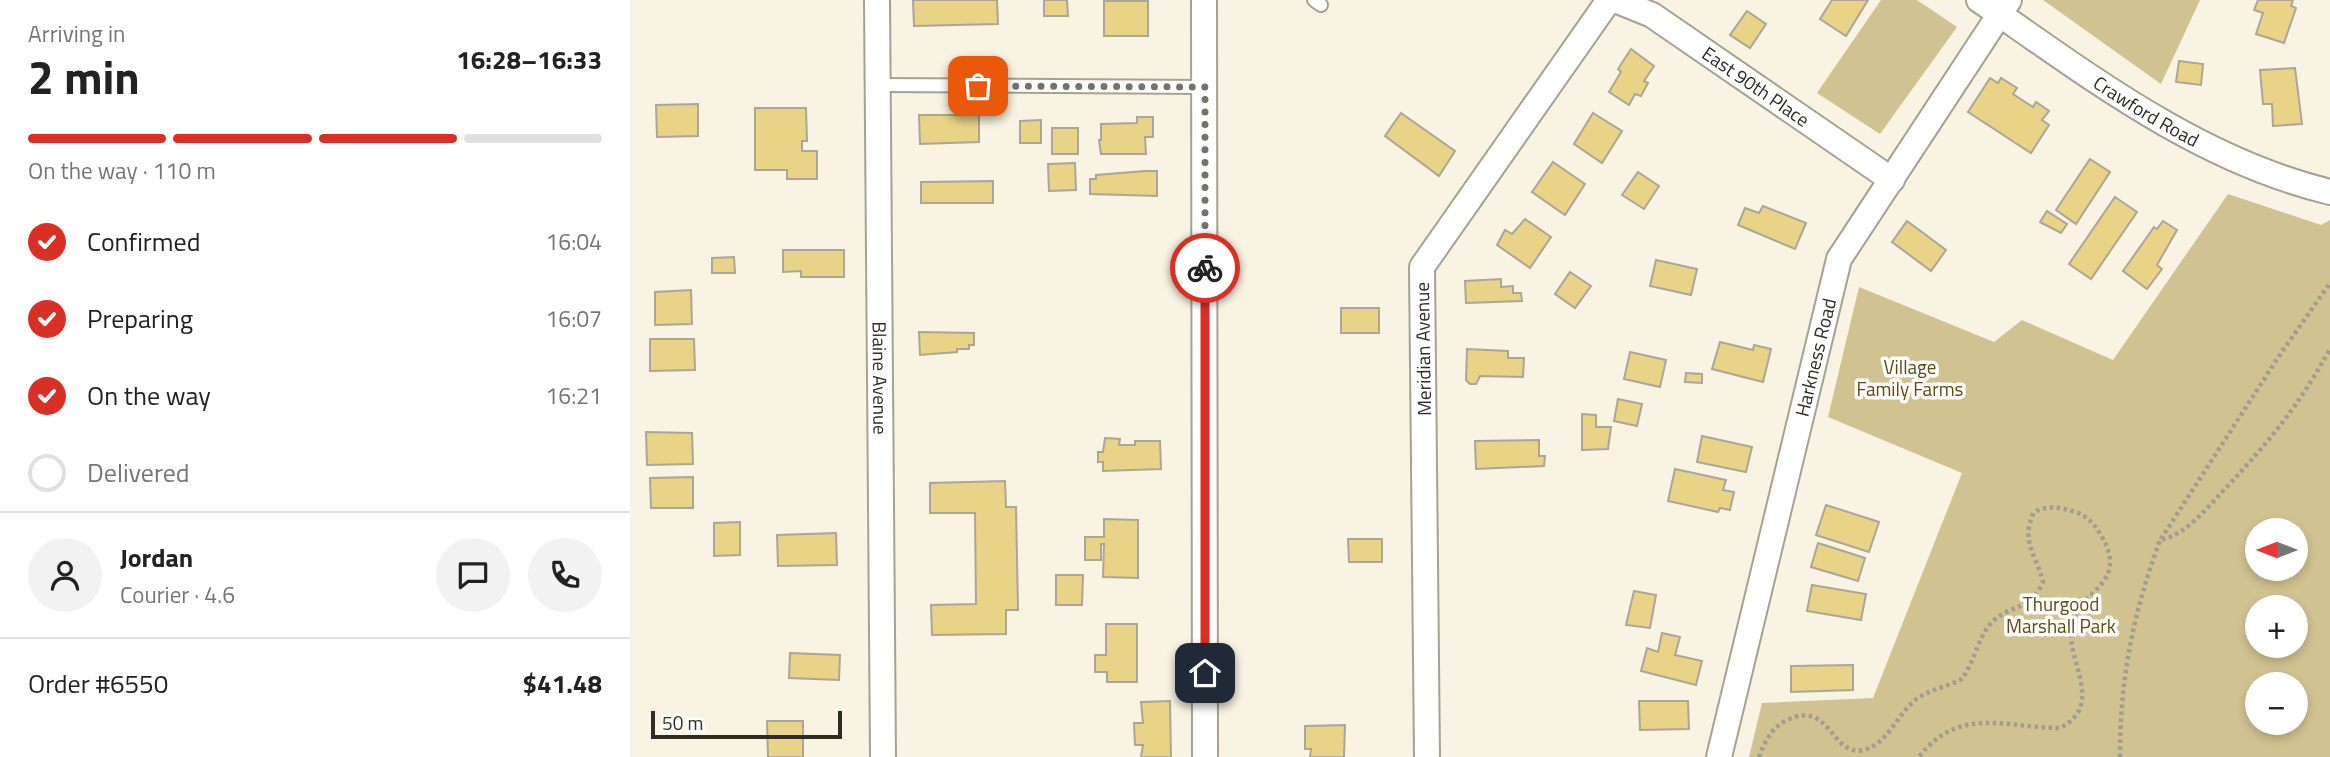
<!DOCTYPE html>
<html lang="en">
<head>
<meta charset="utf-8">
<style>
  :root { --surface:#fff; --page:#f2f2f2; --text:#222; --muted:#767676; --line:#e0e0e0; --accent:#d93025 }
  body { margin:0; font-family:"Titillium Web",sans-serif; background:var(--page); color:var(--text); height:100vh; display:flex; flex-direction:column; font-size:26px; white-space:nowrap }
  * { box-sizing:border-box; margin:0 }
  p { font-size:23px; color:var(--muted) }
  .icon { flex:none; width:38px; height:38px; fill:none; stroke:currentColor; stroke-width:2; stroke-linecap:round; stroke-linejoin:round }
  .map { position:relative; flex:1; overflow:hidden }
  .drawer { display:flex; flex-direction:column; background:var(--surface); width:630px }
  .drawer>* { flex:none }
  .needle { width:46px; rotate:270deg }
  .tools { position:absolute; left:1615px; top:518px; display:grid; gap:14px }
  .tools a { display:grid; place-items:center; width:63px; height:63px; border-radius:50%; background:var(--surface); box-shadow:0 4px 10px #0003; font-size:35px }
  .scale { position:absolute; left:21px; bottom:18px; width:191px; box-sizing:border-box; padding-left:7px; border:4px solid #2e2c25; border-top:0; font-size:19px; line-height:24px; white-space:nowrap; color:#2e2c25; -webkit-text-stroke:5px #fff; paint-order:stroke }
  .pin { position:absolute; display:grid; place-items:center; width:60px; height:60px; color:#fff; margin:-30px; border-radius:14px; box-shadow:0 4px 10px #0006 }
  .courier { position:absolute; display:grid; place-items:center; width:70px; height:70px; margin:-35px; border:5px solid #d93025; border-radius:50%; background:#fff; color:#222; box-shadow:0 2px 9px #0007 }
  .headline em { font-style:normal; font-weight:700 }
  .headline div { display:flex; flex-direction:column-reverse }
  .headline { display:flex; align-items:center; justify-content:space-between; height:119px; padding:0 28px }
  h1 { font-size:46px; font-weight:700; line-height:52px }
  .bar { display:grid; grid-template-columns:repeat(4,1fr); gap:10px 7px; align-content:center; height:84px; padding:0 28px }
  .bar i { height:9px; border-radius:5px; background:var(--line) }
  .bar .current { background:var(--accent) }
  .bar p { grid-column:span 4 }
  .line { display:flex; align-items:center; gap:18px; padding:0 28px; border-top:2px solid var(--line) }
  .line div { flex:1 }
  .round { display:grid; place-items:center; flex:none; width:74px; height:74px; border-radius:37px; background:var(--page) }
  ol { padding:0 28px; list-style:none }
  li { display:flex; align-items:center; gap:21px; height:77px }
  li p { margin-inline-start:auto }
  li .icon { padding:7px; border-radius:50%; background:var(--accent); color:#fff; stroke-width:4 }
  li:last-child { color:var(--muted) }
  li i { width:38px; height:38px; border:4px solid var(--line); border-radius:50% }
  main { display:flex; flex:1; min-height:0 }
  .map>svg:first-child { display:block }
  .green { fill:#d1c291; fill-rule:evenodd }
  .building { fill:#e9d387; stroke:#aba697; stroke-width:2 }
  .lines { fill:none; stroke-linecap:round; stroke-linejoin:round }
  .service-casing { stroke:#a6a191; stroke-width:16 }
  .minor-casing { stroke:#a6a191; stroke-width:28 }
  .path { stroke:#a19e91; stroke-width:4.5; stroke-dasharray:3.5 3.5; stroke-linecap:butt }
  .service { stroke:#fff; stroke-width:12 }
  .minor { stroke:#fff; stroke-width:24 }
  .done { stroke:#757267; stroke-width:7; stroke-dasharray:0 12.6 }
  .route { stroke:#d93025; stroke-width:9 }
  .labels { text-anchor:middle; stroke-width:7; stroke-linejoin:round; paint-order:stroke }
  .street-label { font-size:19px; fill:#2e2c25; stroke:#fff }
  .park-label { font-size:19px; fill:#5c4c11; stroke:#fff }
</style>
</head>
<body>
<main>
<section class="drawer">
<div class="headline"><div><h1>2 min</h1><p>Arriving in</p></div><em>16:28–16:33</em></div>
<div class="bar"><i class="current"></i><i class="current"></i><i class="current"></i><i></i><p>On the way · 110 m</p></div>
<ol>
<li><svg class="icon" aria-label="check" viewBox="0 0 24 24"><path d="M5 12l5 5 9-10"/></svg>Confirmed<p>16:04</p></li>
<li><svg class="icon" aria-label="check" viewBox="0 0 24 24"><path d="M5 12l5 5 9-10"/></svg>Preparing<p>16:07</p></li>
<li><svg class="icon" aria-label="check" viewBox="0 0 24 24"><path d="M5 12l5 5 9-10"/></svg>On the way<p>16:21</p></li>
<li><i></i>Delivered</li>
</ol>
<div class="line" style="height:126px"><a class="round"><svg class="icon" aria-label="person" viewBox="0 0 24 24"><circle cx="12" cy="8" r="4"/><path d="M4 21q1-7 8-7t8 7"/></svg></a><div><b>Jordan</b><p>Courier · 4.6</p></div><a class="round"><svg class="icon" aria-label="chat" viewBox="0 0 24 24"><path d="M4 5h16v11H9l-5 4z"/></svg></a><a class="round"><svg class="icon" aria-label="phone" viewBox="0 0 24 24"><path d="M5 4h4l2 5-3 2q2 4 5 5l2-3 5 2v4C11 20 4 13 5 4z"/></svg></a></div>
<div class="line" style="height:91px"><div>Order #6550</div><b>$41.48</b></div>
</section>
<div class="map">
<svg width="1700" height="757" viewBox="0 0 1700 757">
  <rect width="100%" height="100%" fill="#f8f3e2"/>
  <g class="green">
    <polygon points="1251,0 1287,0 1327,27 1250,134 1187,93"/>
    <polygon points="1413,0 1570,0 1531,84"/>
    <path d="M1598,194L1691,225L1700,220V757H1119L1132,703L1243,698L1332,473L1198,417L1229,287L1364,342L1392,320L1483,360ZM1628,530H1666V569H1628ZM1628,607H1666V646H1628ZM1628,684H1666V723H1628Z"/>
  </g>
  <g class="building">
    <polygon points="283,0 367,0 368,24 284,26"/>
    <polygon points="414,0 437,0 438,16 414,16"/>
    <polygon points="1202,0 1238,0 1216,36 1190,19"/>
    <polygon points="1628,0 1663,0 1661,6 1666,8 1654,43 1626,34 1633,13 1624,10"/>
    <rect x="474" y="1" width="44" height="35"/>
    <polygon points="1117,11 1136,24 1120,48 1100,35"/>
    <polygon points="1001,49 1024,66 1014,81 1018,83 1011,96 1005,94 999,105 979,92 991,72 988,69"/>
    <polygon points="1549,61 1573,64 1571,85 1546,82"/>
    <polygon points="1665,68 1672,124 1643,126 1642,104 1633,104 1630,70"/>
    <polygon points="1360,78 1368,83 1371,78 1387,88 1383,94 1403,107 1406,102 1419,111 1412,120 1419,125 1401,153 1338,112"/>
    <polygon points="68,104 68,136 27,137 26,105"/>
    <polygon points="125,108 176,108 177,141 172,141 172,151 187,151 187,179 157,179 157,170 125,170"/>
    <polygon points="771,113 825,151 809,176 755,136"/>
    <polygon points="963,113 992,131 972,163 944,144"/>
    <polygon points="289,115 349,115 349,142 290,144"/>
    <polygon points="507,117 523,117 523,137 515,137 516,154 471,154 469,140 471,140 471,124 507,123"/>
    <polygon points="411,120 411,143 390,143 390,121"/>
    <rect x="422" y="128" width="26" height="26"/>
    <polygon points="1460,159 1480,172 1446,224 1426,210"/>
    <polygon points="923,162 955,184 935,215 902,192"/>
    <polygon points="445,163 446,190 419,191 418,164"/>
    <polygon points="515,171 527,171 527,196 460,194 460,179 466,179 466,175"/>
    <polygon points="1008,172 1029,186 1014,209 992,195"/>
    <polygon points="363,181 363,203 291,203 291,182"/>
    <polygon points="1485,197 1507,212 1461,279 1439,264"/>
    <polygon points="1133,206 1176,223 1165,249 1108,225 1115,208 1129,213"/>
    <polygon points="1417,211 1437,224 1431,233 1410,222"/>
    <polygon points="895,219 921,237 900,268 867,245 875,230 882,234"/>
    <polygon points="1277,221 1316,250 1301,271 1262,242"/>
    <polygon points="1533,221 1547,230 1527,265 1532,269 1517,289 1493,271 1524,227 1527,229"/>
    <polygon points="153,250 214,250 214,277 171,277 171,271 153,272"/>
    <polygon points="104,257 105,273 82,273 82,258"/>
    <polygon points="1026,260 1067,269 1061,295 1020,286"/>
    <polygon points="940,272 961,286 945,308 925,294"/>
    <polygon points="871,279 871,287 883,286 883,293 891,293 892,301 836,303 835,281"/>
    <polygon points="61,290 62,324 25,325 25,292"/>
    <rect x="711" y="308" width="38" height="25"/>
    <polygon points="289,332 344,333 344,345 339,345 339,349 327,349 327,352 290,355"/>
    <polygon points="20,339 64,339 65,370 20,371"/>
    <polygon points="1090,342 1123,350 1124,345 1141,349 1133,382 1082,369"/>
    <polygon points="837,349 878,351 878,358 894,358 893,377 850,376 846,384 840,384 836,380"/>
    <polygon points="1000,352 1036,360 1030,387 994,379"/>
    <polygon points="1056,373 1072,374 1072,383 1055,382"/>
    <polygon points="988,399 1012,404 1007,426 984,421"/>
    <polygon points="952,414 966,415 966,427 981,427 978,449 952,450"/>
    <polygon points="16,432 62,433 63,464 17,465"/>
    <polygon points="1072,436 1122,447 1116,472 1067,462"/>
    <polygon points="475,438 490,439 489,445 505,445 505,441 530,441 531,469 473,471 473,462 468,462 468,452 473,452"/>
    <polygon points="909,440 909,456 915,456 914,466 846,469 845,441"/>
    <polygon points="1045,469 1096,480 1093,490 1104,492 1100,510 1090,508 1088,512 1038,501"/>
    <polygon points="63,477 63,508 21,508 20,478"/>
    <polygon points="375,481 376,507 386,507 388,610 376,610 376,634 302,635 301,605 346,604 345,513 300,513 300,483"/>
    <polygon points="1196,505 1249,522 1239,552 1186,535"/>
    <polygon points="474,519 508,520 508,578 473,577 474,544 471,544 471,560 455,560 455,537 474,537"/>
    <polygon points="110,522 110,555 84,556 84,523"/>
    <polygon points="206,533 207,565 148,566 147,535"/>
    <polygon points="718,539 752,539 752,562 719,562"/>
    <polygon points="1188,543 1235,558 1228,581 1181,567"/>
    <polygon points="426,575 453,575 452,605 426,605"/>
    <polygon points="1182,585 1236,594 1231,620 1177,611"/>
    <polygon points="1004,591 1026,595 1020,628 996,625"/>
    <polygon points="476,624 507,624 507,682 477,682 477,672 465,672 465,655 476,655"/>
    <polygon points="1032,633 1050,637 1045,655 1072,661 1066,685 1011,671 1017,648 1028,652"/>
    <polygon points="160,653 210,655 209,680 159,678"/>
    <polygon points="1223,665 1223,690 1161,692 1161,666"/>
    <polygon points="540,701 541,757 511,757 513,745 505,745 504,723 513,723 511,702"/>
    <polygon points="1009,701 1058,701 1059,729 1010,730"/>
    <polygon points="137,721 173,721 173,757 138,757"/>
    <polygon points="715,725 714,757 680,757 681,749 675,749 675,726"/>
  </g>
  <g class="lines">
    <defs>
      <g id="service">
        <polyline points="684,0 691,5"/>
        <polyline points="248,85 575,87"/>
      </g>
      <g id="minor">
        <path id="s1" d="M247,0L253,757"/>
        <polyline points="574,0 575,757"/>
        <path id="s2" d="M985,0L1022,15L1262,180"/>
        <path id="s3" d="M1349,0C1459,76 1568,160 1700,192"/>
        <polyline points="797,757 792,267 979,0"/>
        <path id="s4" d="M1089,757L1209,259L1379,0"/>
      </g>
    </defs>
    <use href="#service" class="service-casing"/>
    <use href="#minor" class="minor-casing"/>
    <g class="path">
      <polyline points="1531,539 1649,356 1700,283"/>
      <path d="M1129,757C1135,741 1142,727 1157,720C1201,699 1200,757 1234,750C1258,743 1266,717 1283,702C1296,690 1317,687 1332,679C1345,661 1348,636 1363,621C1382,604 1401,610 1413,582C1406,553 1390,542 1404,512C1419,505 1430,507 1445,512C1458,516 1466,526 1472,537C1501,587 1443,591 1441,630C1439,666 1474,705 1430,728C1377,728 1329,705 1289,757"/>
      <path d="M1490,757C1490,678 1503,614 1530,540C1557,534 1575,510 1593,491C1638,443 1668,407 1700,349"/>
    </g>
    <use href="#service" class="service"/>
    <use href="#minor" class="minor"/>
  </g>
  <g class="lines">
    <polyline class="done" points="348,86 575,87 575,268"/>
    <polyline class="route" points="575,268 575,673"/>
  </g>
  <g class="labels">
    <g class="street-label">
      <text dy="7" stroke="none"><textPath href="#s2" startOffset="166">East 90th Place</textPath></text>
      <text dy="7" stroke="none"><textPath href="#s3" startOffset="201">Crawford Road</textPath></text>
      <text transform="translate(793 349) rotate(-91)" y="7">Meridian Avenue</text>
      <text dy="7" stroke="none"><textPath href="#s4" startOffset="411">Harkness Road</textPath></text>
      <text dy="7" stroke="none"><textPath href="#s1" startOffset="378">Blaine Avenue</textPath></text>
    </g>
    <g class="park-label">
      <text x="1280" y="374">Village<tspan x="1280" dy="22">Family Farms</tspan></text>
      <text x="1431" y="611">Thurgood<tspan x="1431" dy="22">Marshall Park</tspan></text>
    </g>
  </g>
</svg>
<div class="tools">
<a><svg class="needle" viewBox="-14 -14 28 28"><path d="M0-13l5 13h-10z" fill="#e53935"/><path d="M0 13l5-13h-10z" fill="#767676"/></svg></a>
<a>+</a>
<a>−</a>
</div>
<div class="scale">50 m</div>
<div class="pin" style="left:348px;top:86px;background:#ea580c"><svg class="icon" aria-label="bag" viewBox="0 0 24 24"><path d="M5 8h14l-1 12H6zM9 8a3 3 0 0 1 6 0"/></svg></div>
<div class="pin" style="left:575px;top:673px;background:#1f2937"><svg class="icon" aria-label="home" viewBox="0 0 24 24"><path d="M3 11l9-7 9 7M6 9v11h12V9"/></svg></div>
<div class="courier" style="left:575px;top:268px"><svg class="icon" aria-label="bike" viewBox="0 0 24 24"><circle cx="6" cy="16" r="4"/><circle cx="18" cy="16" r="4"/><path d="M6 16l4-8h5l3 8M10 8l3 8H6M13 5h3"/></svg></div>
</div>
</main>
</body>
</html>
